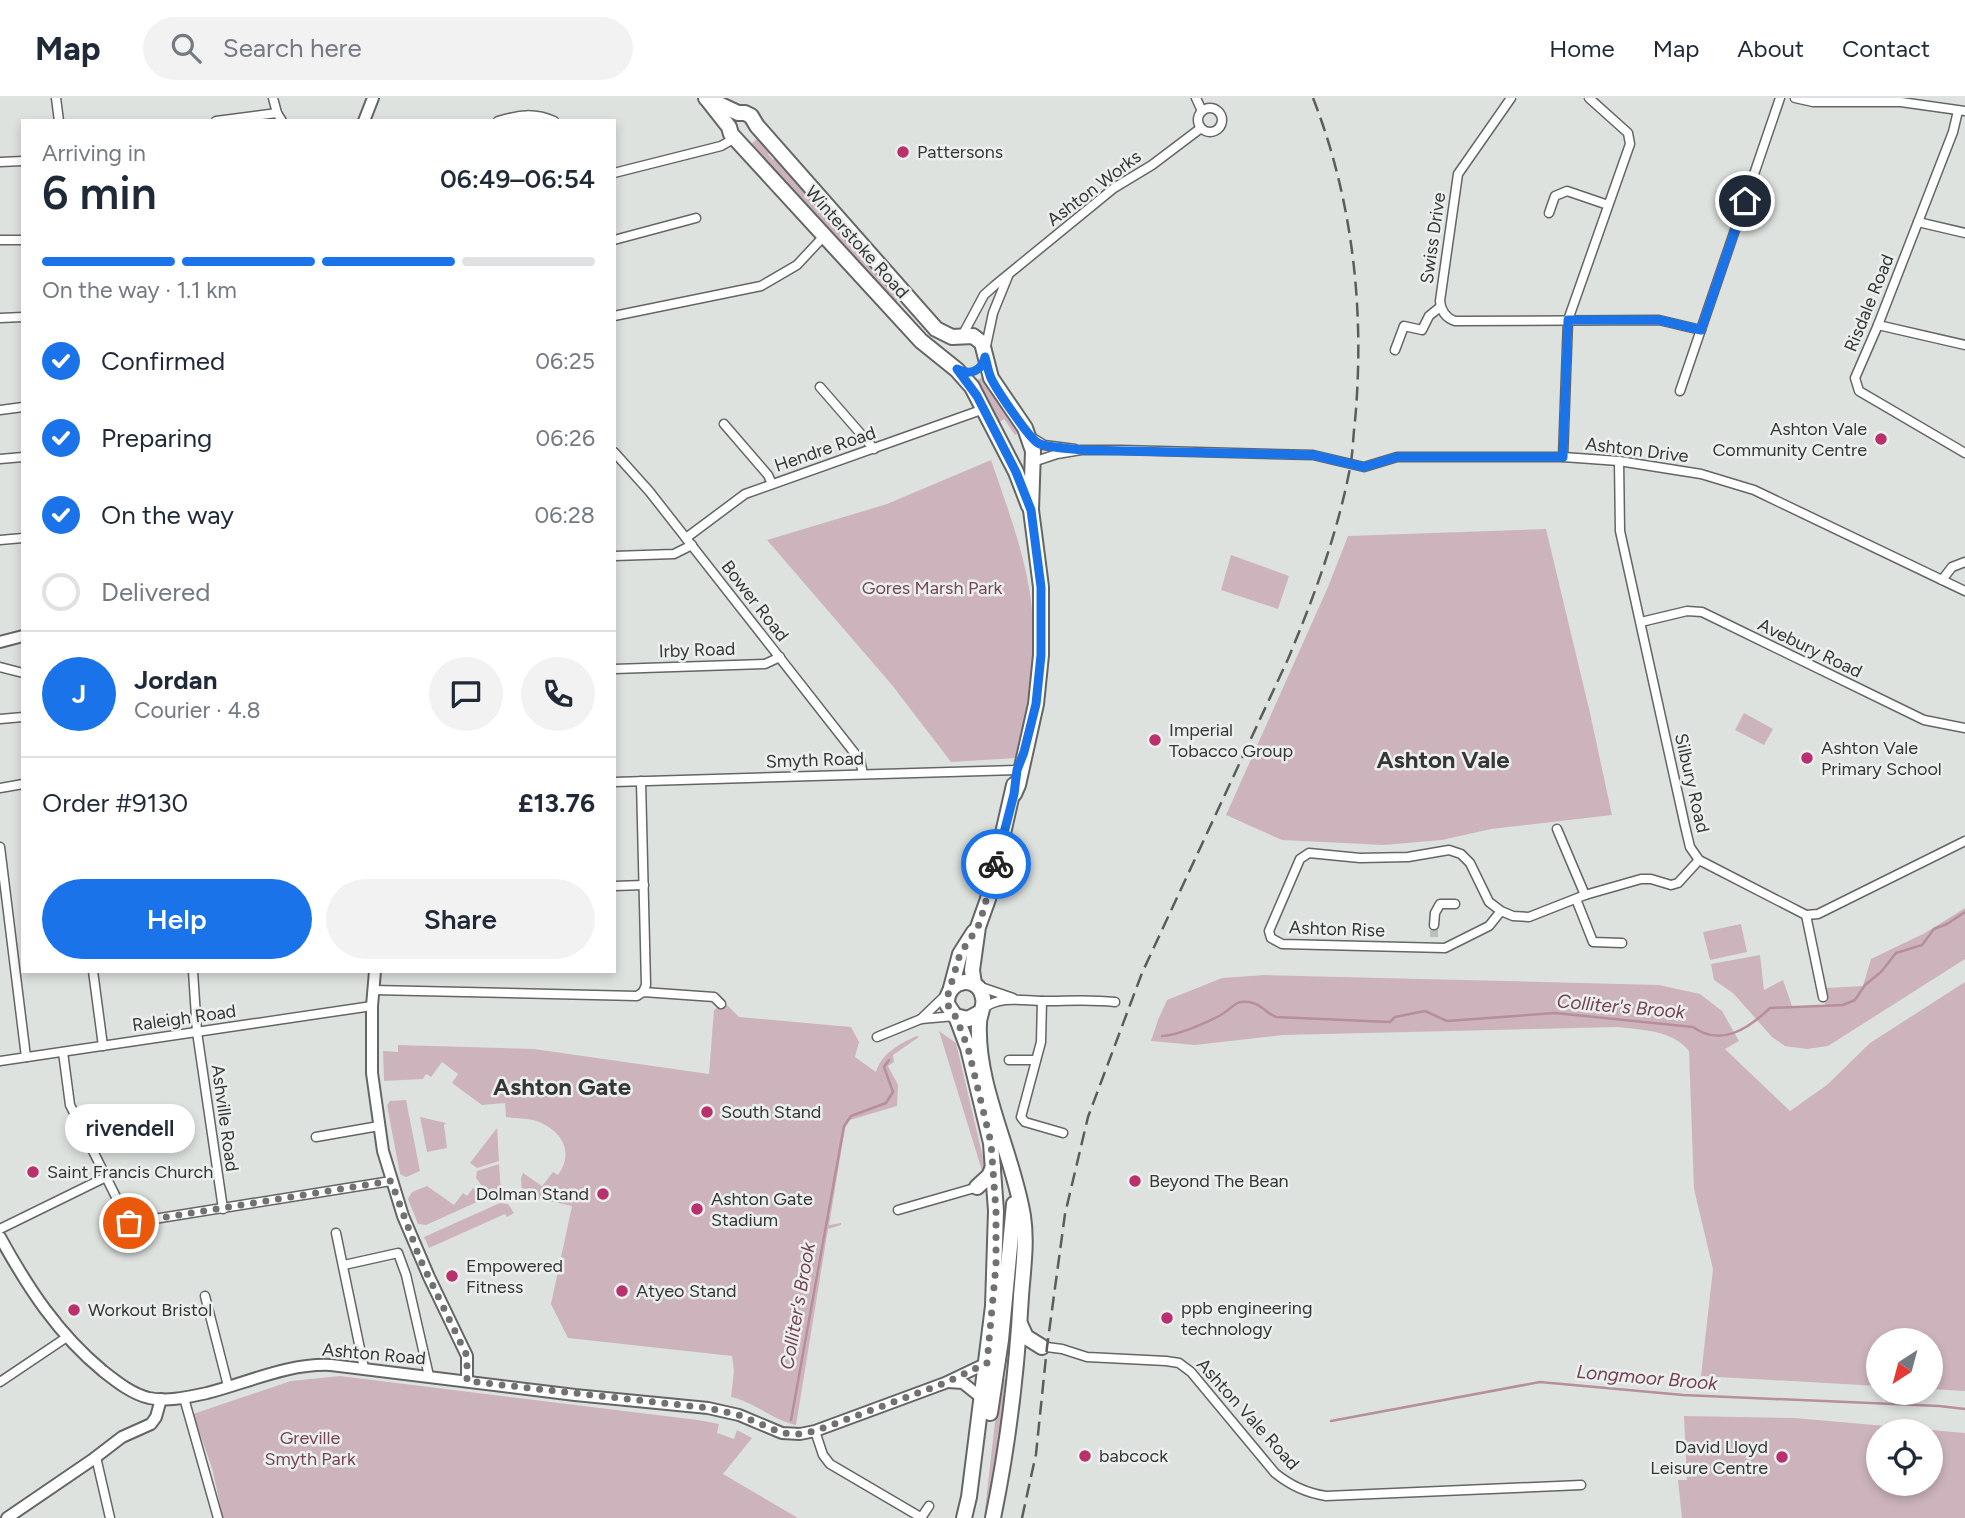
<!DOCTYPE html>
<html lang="en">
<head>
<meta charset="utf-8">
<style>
  :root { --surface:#fff; --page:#f2f2f3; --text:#1f2937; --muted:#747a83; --line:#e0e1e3; --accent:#1a73e8 }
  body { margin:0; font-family:Figtree,sans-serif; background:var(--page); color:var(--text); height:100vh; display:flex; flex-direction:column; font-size:26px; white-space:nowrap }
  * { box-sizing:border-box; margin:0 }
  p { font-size:23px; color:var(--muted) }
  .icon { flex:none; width:38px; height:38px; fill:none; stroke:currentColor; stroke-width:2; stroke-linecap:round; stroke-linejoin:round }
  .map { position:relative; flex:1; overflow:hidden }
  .side { position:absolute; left:21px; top:21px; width:595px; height:854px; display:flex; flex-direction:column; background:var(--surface); border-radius:0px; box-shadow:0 4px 10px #0003 }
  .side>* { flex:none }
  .needle { width:46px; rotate:216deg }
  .fabs { position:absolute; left:1866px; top:1230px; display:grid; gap:14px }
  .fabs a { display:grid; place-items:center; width:77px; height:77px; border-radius:50%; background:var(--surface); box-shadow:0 4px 10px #0003; font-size:35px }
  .pin { position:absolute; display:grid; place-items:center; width:60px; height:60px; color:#fff; margin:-30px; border:4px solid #fff; border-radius:50%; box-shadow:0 2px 7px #0007 }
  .courier { position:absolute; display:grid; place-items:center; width:70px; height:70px; margin:-35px; border:5px solid #1a73e8; border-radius:50%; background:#fff; color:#222; box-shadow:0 2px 9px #0007 }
  .bubble { position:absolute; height:49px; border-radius:24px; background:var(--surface); box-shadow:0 4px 10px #0003; font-size:23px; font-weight:600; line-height:49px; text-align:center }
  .overview em { font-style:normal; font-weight:600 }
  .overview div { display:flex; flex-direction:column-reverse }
  .overview { display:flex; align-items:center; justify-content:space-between; height:119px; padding:0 21px }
  h1 { font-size:46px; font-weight:600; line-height:52px }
  .bar { display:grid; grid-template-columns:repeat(4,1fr); gap:10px 7px; align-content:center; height:84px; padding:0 21px }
  .bar i { height:9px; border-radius:5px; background:var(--line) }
  .bar .on { background:var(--accent) }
  .bar p { grid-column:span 4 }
  .line { display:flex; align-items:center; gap:18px; padding:0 21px; border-top:2px solid var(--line) }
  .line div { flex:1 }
  .round { display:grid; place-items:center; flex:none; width:74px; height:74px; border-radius:37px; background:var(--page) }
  ol { padding:0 21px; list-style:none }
  li { display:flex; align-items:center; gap:21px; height:77px }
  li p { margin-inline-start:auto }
  li .icon { padding:7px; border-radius:50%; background:var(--accent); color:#fff; stroke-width:4 }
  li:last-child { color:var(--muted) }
  li i { width:38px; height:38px; border:4px solid var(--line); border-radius:50% }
  .cta { display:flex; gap:14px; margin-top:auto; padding:14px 21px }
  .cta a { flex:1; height:80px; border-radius:42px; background:var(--accent); color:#fff; font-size:28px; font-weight:600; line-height:80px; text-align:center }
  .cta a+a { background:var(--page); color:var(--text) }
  header { display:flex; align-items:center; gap:42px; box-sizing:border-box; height:98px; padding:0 35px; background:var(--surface); border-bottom:2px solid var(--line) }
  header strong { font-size:33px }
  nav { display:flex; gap:38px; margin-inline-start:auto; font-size:24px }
  .search { width:490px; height:63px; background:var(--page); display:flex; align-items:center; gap:18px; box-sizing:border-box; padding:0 24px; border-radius:38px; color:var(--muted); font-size:26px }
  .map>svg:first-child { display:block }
  .green { fill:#cdb4bc; fill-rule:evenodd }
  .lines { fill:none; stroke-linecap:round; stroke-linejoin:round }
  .stream { stroke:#b68f9b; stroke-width:2.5 }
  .street-tunnel { stroke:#bcc0bd; stroke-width:8; stroke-dasharray:8 4; stroke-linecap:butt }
  .street-casing { stroke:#636664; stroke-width:11 }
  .secondary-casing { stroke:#636664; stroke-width:14 }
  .highway-casing { stroke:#636664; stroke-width:18 }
  .street { stroke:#fff; stroke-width:8 }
  .secondary { stroke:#fff; stroke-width:10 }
  .highway { stroke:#fff; stroke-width:14 }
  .rail { stroke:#5b5d5b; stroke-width:2.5; stroke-dasharray:14 7; stroke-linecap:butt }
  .done { stroke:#707270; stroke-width:7; stroke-dasharray:0 12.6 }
  .route { stroke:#1a73e8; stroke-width:9 }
  .poi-dot { fill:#b9306d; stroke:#ebefed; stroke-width:2.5 }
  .labels { text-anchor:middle; stroke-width:5; stroke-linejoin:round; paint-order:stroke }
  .poi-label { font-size:18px; fill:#353635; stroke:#ebefed; text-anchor:start }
  .street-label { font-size:18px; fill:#353635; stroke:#ebefed }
  .park-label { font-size:18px; fill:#7a4357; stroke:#ebefed }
  .water-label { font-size:19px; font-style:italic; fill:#774054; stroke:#ebefed }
  .district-label { font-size:24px; font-weight:bold; fill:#353635; stroke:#ebefed }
</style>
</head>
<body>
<header>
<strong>Map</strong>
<div class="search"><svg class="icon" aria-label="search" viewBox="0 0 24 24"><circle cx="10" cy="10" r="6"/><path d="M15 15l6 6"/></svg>Search here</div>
<nav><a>Home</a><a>Map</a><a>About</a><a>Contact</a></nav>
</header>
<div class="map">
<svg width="1965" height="1420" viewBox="0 0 1965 1420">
  <rect width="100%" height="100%" fill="#dee2df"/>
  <g class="green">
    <polygon points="758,40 770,54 768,56 773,62 776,60 900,200 893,206 751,46"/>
    <polygon points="983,279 1021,333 1015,337 1004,321 997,326 975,283"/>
    <path d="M991,362C1009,415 1031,470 1033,527C1035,572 1025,616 1017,660L951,664L892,587L767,442L887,406Z"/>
    <polygon points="1546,431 1590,615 1612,717 1491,731 1442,742 1384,747 1282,742 1226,717 1328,489 1348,438"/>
    <polygon points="1231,457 1289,478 1278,511 1221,492"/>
    <polygon points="1744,615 1773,631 1764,647 1735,632"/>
    <polygon points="1965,810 1965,861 1828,948 1807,951 1785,948 1772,939 1733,895 1714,882 1711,866 1760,857 1764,892 1783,882 1792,908 1825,909 1826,890 1863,888 1871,861 1925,835"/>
    <polygon points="1741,826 1747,854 1710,862 1703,834"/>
    <path d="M1265,877L1659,887L1700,896L1722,913L1739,943L1725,951L1790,1013L1827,987L1870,945L1965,884V1293L1930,1291V1242H1878V1288L1701,1278L1713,1171L1694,1091L1689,953C1672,932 1643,932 1617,929L1283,937L1195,947L1151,943L1158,922L1167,902L1222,880Z"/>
    <path d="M725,905L739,919L851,929L859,944L855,959L876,974C881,956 900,945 917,938L919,939L893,957L894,964L888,968L898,987L897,1008L850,1022L845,1030L829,1127L841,1125V1127L828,1131L796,1327C773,1322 754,1304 731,1299L734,1273L732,1258L568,1240L551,1206L572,1108L522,1097L521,1080L523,1075L542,1088L553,1074L558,1077C574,1055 563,1034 539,1024C530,1020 516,1021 506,1019L505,1005L482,1007L452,985L458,976L442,964L431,979L426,976L423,981L384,983L383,953L398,954V947L534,951L709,976L714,912Z"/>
    <polygon points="939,933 956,945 985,1068 983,1076"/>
    <polygon points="406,1002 420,1073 406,1079 400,1076 387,1007 390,1003"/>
    <polygon points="420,1019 446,1025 444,1027 447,1050 427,1054"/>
    <polygon points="497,1030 499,1063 477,1070 470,1065"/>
    <polygon points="499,1066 501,1094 490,1099 476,1080 477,1073"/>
    <polygon points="427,1088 454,1107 463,1095 467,1098 473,1090 479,1095 480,1100 477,1104 426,1127 418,1126 408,1101 412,1094"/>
    <polygon points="500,1105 508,1106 514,1115 507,1119 505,1116 429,1150 424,1139"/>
    <polygon points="1008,1273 1010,1273 1002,1350 987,1420 984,1420 995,1324 1003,1282 1006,1281"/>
    <polygon points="340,1278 698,1322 719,1326 717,1335 734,1341 737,1332 752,1340 723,1376 798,1420 223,1420 212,1370 193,1316 291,1283"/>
    <path d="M1684,1318L1795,1320L1965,1335V1420H1682L1678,1382H1687ZM1878,1334H1930V1386H1878Z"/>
  </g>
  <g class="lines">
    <g class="stream">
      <path d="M1162,938C1176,938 1206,925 1219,918C1233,911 1234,900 1253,905C1262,907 1267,916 1276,919L1390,924L1395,919L1425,913L1447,923L1555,915L1693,929C1721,949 1748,931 1770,910L1843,907L1855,902L1865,887L1881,874L1896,855L1922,847L1934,831L1947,826L1965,814"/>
      <polyline points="791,1322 844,1028 851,1018 886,1005 893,994 884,969 889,962"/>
      <polyline points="1331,1323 1540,1284 1683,1297 1939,1308 1965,1311"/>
    </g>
    <polyline class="street-tunnel" points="1434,839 1434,827"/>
    <defs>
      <g id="street">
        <polyline points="56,0 59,23"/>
        <polyline points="273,0 277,15 282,23"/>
        <polyline points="1196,0 1202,13"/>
        <path d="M1511,0L1458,76L1440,203C1441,213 1446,220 1455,223L1659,222L1701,232"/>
        <polyline points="1795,0 1813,4 1901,4 1965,13"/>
        <circle cx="1210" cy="22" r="12"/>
        <polyline points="1958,13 1953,34 1878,227 1855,280 1859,293 1965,355"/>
        <polyline points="216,23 277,15"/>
        <path d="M498,23C518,17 534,14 554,23"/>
        <polyline points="0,64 23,63"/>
        <polyline points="614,75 721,48 735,40"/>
        <polyline points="1549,115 1555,98 1567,93 1608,107"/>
        <polyline points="1918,124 1965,135"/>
        <polyline points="0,142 23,142"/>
        <polyline points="614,142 696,120"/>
        <polyline points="614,218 761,188 797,167 825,137"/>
        <polyline points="0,220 23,219"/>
        <polyline points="1878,227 1965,247"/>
        <polyline points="962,238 984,197 994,188 1114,90 1152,67 1201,30"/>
        <polyline points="986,248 993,215 1008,178"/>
        <polyline points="1395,252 1404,228 1422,232 1429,218 1440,209"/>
        <polyline points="820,289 874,351"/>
        <polyline points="1680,293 1780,0"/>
        <polyline points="0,312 23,309"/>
        <polyline points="724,326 768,377 772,386"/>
        <polyline points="1031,339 1044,347 1075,351"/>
        <polyline points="614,354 649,393 860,662 863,676"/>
        <polyline points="1563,359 1568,222 1630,46 1628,35 1589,0"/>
        <polyline points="0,361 23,359"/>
        <polyline points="1032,361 1039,362 1057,356 1081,352 1121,352 1313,357 1364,369 1397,359 1563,359 1619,363 1701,376 1754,392 1965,493"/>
        <polyline points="1619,363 1620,433 1685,728 1690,749 1699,762 1806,817 1818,816 1965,743"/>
        <polyline points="686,440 745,396 984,311"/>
        <polyline points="0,442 23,440"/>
        <polyline points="614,458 674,456 692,447"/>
        <polyline points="1942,482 1952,469 1965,464"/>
        <polyline points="1641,524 1687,513 1702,514 1924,622 1965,630"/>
        <polyline points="0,569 23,575"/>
        <polyline points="614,571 765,566 780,559"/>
        <polyline points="0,621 23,619"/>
        <polyline points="641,683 646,887 643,894"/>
        <polyline points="614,684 1017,672"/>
        <polyline points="0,690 23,686"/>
        <polyline points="1557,731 1585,797"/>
        <polyline points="0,749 26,959"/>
        <polyline points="614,788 644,787"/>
        <polyline points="1576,801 1593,844 1622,845"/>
        <polyline points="1501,813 1489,828 1445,850 1282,846 1271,840 1269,833 1300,761 1309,755 1360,760 1408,759 1449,752 1461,756 1470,765 1489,804 1501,813 1513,818 1529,819 1585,797 1641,781 1651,781 1671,787 1678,785 1699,762"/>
        <polyline points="1806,817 1823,899"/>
        <polyline points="1434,827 1435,815 1440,806 1455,806"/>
        <polyline points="93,873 103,948"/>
        <polyline points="193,873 197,934 223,1111"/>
        <polyline points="978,888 1013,900"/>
        <polyline points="373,892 637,898 643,894 714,899 721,906"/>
        <polyline points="1042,903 1041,944 1021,1019 1025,1024 1063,1035"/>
        <path d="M984,910C1001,897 1023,903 1043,903C1067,903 1090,901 1115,904"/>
        <polyline points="921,921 949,894"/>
        <polyline points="877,939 921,921 955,918"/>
        <polyline points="63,954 70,1007 129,1125 391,1083"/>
        <polyline points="1009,962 1036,962"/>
        <polyline points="0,963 372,908"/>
        <polyline points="316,1039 379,1028"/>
        <polyline points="898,1112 978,1089"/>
        <polyline points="0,1131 106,1079"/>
        <polyline points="336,1135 364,1270"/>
        <polyline points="344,1167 398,1155 406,1177 429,1278"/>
        <polyline points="205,1198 228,1288"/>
        <path d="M1039,1248L1062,1251L1087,1259L1166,1263L1179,1265L1191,1274L1275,1375C1291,1388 1306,1395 1326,1398L1581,1387"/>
        <polyline points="0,1284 67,1239"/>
        <polyline points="184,1300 218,1420"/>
        <polyline points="815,1333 823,1357 830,1366 922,1420"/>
        <polyline points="96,1359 110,1420"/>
        <polyline points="921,1420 929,1408"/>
      </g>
      <g id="secondary">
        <polyline points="364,23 373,0"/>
        <polyline points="0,544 23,538"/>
        <polyline points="375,873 372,908 372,975 383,1053 403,1118 429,1179 467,1258 467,1283"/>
        <path d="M0,1139C28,1190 58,1236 103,1273C117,1284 132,1296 149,1300C168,1304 188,1299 207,1295C247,1285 288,1265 331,1267L575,1297L708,1310L739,1317L782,1335L800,1336L815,1333L945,1285L987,1265"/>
        <polyline points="948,1284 963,1285 983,1301"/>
        <polyline points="7,1420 92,1362 122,1339 151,1326 156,1319 161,1301"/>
      </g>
      <g id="highway">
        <polyline points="706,0 738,15 745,15 751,18 757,28 936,231 952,239 973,238 982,245 991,280 1025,330 1033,353 1031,412 1041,489 1041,557 1036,606 1018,687 1014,696"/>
        <polyline points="707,1 729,29 731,36 921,243 957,272 972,289 1016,374 1029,408"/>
        <polyline points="974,886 972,872 978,829 988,801 1014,687"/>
        <polyline points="951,890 960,856 974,834"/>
        <path d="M979,915L968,921L955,918L947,906C946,880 979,876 983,900C985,908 979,917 979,925C976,989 1013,1055 1023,1118C1027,1144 1023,1171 1021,1198C1017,1272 1008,1347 993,1420"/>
        <polyline points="956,918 968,950 991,1045 996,1113 993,1208 969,1399 964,1420"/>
        <polyline points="977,1089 989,1078 993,1069"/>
        <polyline points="1020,1226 1026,1239 1042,1249"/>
        <polyline points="990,1315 1001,1242 1014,1106"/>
      </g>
    </defs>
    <use href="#street" class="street-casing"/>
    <use href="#secondary" class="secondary-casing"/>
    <use href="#highway" class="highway-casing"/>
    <use href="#street" class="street"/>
    <use href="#secondary" class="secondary"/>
    <use href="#highway" class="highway"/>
    <path class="rail" d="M1022,1420L1036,1356L1047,1249L1065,1116L1088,1019L1142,875L1288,561C1314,499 1337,437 1350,370C1353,354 1353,339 1355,323C1365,214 1353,102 1313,0"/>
  </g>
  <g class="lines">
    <polyline class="done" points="129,1125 391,1083 420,1161 467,1258 467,1283 708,1310 739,1317 782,1335 800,1336 815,1333 945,1285 987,1265 996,1167 996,1113 991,1045 968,950 956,919 949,911 947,900 960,856 978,829 982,817 996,766"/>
    <path class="route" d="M996,766L1014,696L1017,672L1024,654L1036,606L1041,557V489L1031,412L1016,374L977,298L957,271C970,278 982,273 985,259C987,266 988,273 991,280C996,291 1029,340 1038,345C1047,350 1070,350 1081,352L1313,357L1364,369L1397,359H1563L1568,222H1659L1701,232L1745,103"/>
  </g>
  <g class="poi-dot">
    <circle cx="903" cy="54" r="7"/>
    <circle cx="1881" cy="341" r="7"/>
    <circle cx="1155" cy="642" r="7"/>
    <circle cx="1807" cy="660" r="7"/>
    <circle cx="707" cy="1014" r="7"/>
    <circle cx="33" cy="1074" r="7"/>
    <circle cx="1135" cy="1083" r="7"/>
    <circle cx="603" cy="1096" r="7"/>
    <circle cx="697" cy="1111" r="7"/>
    <circle cx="452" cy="1178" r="7"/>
    <circle cx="622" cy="1193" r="7"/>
    <circle cx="74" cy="1212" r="7"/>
    <circle cx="1167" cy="1220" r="7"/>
    <circle cx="1085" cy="1358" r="7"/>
    <circle cx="1782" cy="1359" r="7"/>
  </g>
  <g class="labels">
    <g class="poi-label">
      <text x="917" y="60">Pattersons</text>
      <text x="1867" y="337" text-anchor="end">Ashton Vale<tspan x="1867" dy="21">Community Centre</tspan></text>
      <text x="1169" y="638">Imperial<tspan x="1169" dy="21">Tobacco Group</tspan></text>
      <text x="1821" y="656">Ashton Vale<tspan x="1821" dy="21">Primary School</tspan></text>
      <text x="721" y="1020">South Stand</text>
      <text x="47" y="1080">Saint Francis Church</text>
      <text x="1149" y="1089">Beyond The Bean</text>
      <text x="589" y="1102" text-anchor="end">Dolman Stand</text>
      <text x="711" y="1107">Ashton Gate<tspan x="711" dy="21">Stadium</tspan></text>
      <text x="466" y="1174">Empowered<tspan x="466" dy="21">Fitness</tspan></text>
      <text x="636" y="1199">Atyeo Stand</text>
      <text x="1181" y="1216">ppb engineering<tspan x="1181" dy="21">technology</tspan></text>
      <text x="88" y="1218">Workout Bristol</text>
      <text x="1768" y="1355" text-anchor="end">David Lloyd<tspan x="1768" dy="21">Leisure Centre</tspan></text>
      <text x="1099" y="1364">babcock</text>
    </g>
    <g class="street-label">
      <text transform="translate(1094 90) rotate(-37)" y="6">Ashton Works</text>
      <text transform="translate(1433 140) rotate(-82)" y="6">Swiss Drive</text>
      <text transform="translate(857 144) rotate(48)" y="6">Winterstoke Road</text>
      <text transform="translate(1869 205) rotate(-68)" y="6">Risdale Road</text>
      <text transform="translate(825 351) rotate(-19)" y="6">Hendre Road</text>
      <text transform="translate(1637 352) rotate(7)" y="6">Ashton Drive</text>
      <text transform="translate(755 503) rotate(52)" y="6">Bower Road</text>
      <text transform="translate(1810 550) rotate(26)" y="6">Avebury Road</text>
      <text transform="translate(697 552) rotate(-2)" y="6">Irby Road</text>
      <text transform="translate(815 662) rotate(-2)" y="6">Smyth Road</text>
      <text transform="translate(1692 685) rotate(77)" y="6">Silbury Road</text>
      <text transform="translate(1337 831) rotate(2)" y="6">Ashton Rise</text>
      <text transform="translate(184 920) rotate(-8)" y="6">Raleigh Road</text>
      <text transform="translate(225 1020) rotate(82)" y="6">Ashville Road</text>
      <text transform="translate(374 1256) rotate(5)" y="6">Ashton Road</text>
      <text transform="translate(1248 1316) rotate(48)" y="6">Ashton Vale Road</text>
    </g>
    <g class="park-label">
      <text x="932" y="496">Gores Marsh Park</text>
      <text x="310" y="1346">Greville<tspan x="310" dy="21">Smyth Park</tspan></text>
    </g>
    <g class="water-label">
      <text transform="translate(1621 908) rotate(5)" y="7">Colliter's Brook</text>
      <text transform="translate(797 1208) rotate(-80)" y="7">Colliter's Brook</text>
      <text transform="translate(1647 1279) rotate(5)" y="7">Longmoor Brook</text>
    </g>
    <g class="district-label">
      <text x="1443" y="670">Ashton Vale</text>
      <text x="562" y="997">Ashton Gate</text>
    </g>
  </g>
</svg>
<div class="fabs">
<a><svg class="needle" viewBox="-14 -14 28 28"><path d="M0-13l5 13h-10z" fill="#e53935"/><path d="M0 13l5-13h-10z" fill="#747a83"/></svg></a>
<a><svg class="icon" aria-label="locate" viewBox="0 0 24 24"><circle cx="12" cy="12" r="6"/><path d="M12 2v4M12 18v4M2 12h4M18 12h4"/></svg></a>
</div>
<div class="pin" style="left:129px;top:1125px;background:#ea580c"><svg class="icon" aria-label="bag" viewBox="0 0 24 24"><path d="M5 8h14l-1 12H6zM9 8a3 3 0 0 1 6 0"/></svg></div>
<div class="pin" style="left:1745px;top:103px;background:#1f2937"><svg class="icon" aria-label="home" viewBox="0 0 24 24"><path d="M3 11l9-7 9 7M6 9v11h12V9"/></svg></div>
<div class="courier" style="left:996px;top:766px"><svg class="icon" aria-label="bike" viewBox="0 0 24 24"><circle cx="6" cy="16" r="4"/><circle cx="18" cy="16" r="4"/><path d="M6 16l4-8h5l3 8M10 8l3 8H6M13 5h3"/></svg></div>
<div class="bubble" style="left:65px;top:1006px;width:130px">rivendell</div>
<section class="side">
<div class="overview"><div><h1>6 min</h1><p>Arriving in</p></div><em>06:49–06:54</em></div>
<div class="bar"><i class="on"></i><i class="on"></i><i class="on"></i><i></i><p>On the way · 1.1 km</p></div>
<ol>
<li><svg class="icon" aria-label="check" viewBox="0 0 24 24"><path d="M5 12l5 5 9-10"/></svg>Confirmed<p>06:25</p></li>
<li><svg class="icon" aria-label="check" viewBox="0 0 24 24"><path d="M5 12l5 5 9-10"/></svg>Preparing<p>06:26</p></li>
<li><svg class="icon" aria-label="check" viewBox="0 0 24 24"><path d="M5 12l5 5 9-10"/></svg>On the way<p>06:28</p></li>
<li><i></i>Delivered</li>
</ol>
<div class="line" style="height:126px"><b class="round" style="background:var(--accent);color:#fff">J</b><div><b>Jordan</b><p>Courier · 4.8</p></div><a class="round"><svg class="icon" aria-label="chat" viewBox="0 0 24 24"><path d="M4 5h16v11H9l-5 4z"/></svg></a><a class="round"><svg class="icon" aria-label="phone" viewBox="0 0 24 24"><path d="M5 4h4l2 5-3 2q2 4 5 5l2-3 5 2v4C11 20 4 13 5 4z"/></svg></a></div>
<div class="line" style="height:91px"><div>Order #9130</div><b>£13.76</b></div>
<div class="cta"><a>Help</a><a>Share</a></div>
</section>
</div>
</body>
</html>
